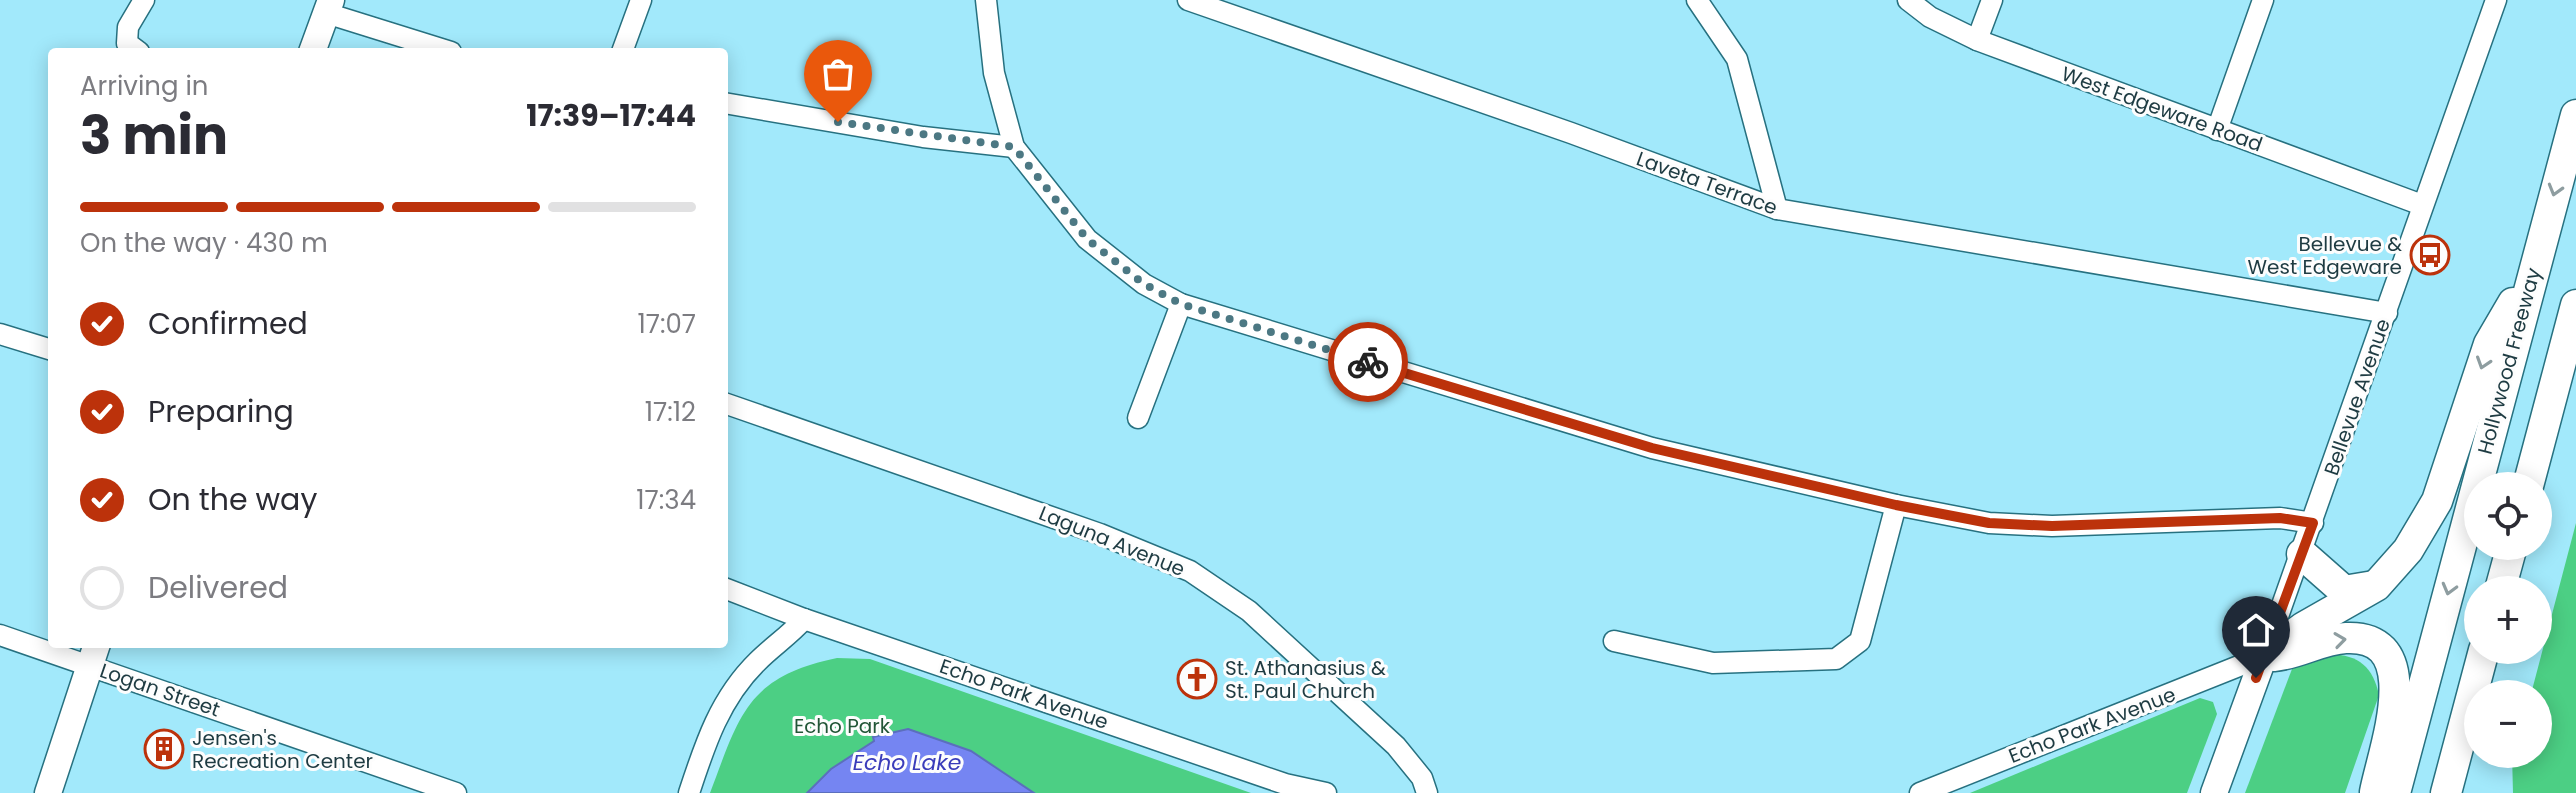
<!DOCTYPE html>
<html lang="en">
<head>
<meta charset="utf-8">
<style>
  :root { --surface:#fff; --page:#f2f2f3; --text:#2b2b33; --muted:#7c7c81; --line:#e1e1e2; --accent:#bc320b }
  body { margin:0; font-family:Poppins,sans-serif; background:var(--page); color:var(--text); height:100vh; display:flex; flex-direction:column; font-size:30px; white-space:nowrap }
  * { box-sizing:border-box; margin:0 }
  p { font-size:26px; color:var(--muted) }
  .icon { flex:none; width:44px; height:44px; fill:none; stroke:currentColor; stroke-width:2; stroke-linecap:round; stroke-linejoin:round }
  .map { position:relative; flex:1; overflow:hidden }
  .drawer { position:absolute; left:48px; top:48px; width:680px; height:600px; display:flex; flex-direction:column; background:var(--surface); border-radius:8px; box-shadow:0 4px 20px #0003 }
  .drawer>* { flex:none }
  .fabs { position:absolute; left:2464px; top:472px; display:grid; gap:16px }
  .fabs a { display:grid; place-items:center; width:88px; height:88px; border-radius:50%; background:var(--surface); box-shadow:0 4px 20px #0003; font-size:40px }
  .pin { position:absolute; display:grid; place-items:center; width:68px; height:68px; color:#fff; margin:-82px -34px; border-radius:50% 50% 50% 0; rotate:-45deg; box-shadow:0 0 8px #0007 }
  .pin .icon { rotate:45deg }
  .courier { position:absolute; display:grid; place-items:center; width:80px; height:80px; margin:-40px; border:6px solid #bc320b; border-radius:50%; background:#fff; color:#222; box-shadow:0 2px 10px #0007 }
  .headline em { font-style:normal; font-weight:700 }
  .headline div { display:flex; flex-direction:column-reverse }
  .headline { display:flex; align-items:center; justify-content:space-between; height:136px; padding:0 32px }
  h1 { font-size:52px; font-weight:700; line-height:60px }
  .bar { display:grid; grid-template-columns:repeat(4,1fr); gap:12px 8px; align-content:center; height:96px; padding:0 32px }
  .bar i { height:10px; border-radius:6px; background:var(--line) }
  .bar .active { background:var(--accent) }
  .bar p { grid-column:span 4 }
  ol { padding:0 32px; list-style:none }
  li { display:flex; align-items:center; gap:24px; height:88px }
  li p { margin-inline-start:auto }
  li .icon { padding:8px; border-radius:50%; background:var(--accent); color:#fff; stroke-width:4 }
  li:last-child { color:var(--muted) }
  li i { width:44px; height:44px; border:4px solid var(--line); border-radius:50% }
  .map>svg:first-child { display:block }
  .green { fill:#4ccf84 }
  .water { fill:#7585f2; stroke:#5b6fbd; stroke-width:2 }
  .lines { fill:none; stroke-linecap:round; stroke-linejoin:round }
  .minor-casing { stroke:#277180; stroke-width:23 }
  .major-casing { stroke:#277180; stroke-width:29 }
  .highway-casing { stroke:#277180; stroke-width:33 }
  .minor { stroke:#fff; stroke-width:20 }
  .major { stroke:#fff; stroke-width:26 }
  .highway { stroke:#fff; stroke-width:30 }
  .oneway { stroke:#8e9da0 }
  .done { stroke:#4c7883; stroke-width:8; stroke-dasharray:0 14.4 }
  .route { stroke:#bc320b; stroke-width:10 }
  .labels { text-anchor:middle; stroke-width:6; stroke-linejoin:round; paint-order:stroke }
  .street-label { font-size:20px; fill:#1e3b42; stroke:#fdfdfd }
  .poi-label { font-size:20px; fill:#1e3b42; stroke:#fdfdfd; text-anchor:start }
  .park-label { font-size:20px; fill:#225637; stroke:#fdfdfd }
  .water-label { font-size:22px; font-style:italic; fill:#3a3cba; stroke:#fdfdfd }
</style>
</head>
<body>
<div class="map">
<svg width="2576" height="793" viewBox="0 0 2576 793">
  <rect width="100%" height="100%" fill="#a2e9fb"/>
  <g class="green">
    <polygon points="2576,523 2576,793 2513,793 2512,754 2538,754 2538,694 2531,694"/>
    <path d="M2330,654C2359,655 2373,667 2379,695L2345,793H2245L2292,669Z"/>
    <path d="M837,658L870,659L1251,793H710C740,714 747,677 837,658Z"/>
    <polygon points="2200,698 2213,702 2217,714 2187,793 1970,793"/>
  </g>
  <polygon class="water" points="908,729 971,751 1034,793 807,793 831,769 874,741 873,737"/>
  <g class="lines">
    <defs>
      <g id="minor">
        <polyline points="986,0 994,73 1014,147 1087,239 1144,284 1181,304 1652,448 1896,505 1989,523 2052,526 2280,518 2313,523"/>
        <polyline points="1188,0 1571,133 1777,209 2387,313"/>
        <polyline points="1697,0 1737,59 1777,209"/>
        <polyline points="1908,0 1930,17 1977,40 2422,205"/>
        <polyline points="326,13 451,52"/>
        <polyline points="1977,40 1992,0"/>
        <polyline points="139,52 127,43 128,27 144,0"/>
        <polyline points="622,52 641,0"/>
        <polyline points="724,103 923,137 1014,147"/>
        <polyline points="2217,130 2263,0"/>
        <polyline points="0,334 52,350"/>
        <polyline points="724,403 1100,534 1190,571 1249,611 1396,746 1422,778 1427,793"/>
        <polyline points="1138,418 1181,304"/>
        <polyline points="724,588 804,619 1285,784 1326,793"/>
        <polyline points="0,635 456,793"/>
        <polyline points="1614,641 1713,663 1836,659 1860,641 1896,505"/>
        <path d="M689,793C705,744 720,698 758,661C773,646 790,635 804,619"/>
        <polyline points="1920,793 2264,656 2496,0"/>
      </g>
      <g id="major">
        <polyline points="312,52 331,0"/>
        <polyline points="48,793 97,644"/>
        <polyline points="2214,793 2264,656"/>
      </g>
      <g id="highway">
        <polyline points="2528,486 2576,305"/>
        <polyline points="2302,554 2344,591 2374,586"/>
        <polyline points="2500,590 2512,546"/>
        <polyline points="2264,656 2304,627 2376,586 2408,550 2437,501 2489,344 2513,303"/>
        <path d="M2274,656C2299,654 2321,639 2346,638C2428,634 2383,750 2375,792"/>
        <polyline points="2395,793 2576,115"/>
        <polyline points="2446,793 2484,650"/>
      </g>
    </defs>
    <use href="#minor" class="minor-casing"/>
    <use href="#major" class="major-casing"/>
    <use href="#highway" class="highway-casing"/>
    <use href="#minor" class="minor"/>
    <use href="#major" class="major"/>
    <use href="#highway" class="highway"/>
  </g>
  <defs><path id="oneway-chevron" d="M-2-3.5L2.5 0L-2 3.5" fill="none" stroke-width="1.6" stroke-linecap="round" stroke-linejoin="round" transform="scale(2)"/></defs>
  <g class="oneway">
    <use href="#oneway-chevron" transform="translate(2555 190) rotate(106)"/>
    <use href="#oneway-chevron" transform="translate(2483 363) rotate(108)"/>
    <use href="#oneway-chevron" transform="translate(2449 589) rotate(105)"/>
    <use href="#oneway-chevron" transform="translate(2340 640) rotate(-8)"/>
  </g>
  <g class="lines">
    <polyline class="done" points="838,122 1014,147 1087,239 1144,284 1181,304 1368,362"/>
    <polyline class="route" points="1368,362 1652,448 1896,505 1989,523 2052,526 2280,518 2313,523 2256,678"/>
  </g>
  <defs>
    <symbol id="bus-ring" viewBox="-11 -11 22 22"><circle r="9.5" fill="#fdfdfd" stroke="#bc320b" stroke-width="1.5"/><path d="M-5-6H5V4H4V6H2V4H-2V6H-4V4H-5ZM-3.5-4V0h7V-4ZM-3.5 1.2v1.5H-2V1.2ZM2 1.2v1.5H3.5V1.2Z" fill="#bc320b"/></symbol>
    <symbol id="church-ring" viewBox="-11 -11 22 22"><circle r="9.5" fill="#fdfdfd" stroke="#bc320b" stroke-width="1.5"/><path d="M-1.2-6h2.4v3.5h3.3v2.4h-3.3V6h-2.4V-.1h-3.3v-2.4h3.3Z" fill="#bc320b"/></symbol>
    <symbol id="building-ring" viewBox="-11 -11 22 22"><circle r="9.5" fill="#fdfdfd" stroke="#bc320b" stroke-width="1.5"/><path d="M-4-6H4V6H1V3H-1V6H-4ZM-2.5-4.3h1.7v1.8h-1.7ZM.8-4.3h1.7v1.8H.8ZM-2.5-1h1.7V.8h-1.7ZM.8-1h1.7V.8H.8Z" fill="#bc320b"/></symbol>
  </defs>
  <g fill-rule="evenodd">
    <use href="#bus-ring" x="2408" y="233" width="44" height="44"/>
    <use href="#church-ring" x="1175" y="657" width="44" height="44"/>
    <use href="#building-ring" x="142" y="727" width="44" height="44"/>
  </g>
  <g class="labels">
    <g class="street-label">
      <text transform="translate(2162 109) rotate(20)" y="7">West Edgeware Road</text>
      <text transform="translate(1707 183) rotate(20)" y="7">Laveta Terrace</text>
      <text transform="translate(2509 361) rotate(-75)" y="7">Hollywood Freeway</text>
      <text transform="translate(2357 397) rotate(-71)" y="7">Bellevue Avenue</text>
      <text transform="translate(1112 541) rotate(22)" y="7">Laguna Avenue</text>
      <text transform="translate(160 690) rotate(19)" y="7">Logan Street</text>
      <text transform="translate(1024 694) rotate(19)" y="7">Echo Park Avenue</text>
      <text transform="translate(2092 725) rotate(-21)" y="7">Echo Park Avenue</text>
    </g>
    <g class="poi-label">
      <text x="2402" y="251" text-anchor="end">Bellevue &amp;<tspan x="2402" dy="23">West Edgeware</tspan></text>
      <text x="1225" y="675">St. Athanasius &amp;<tspan x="1225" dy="23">St. Paul Church</tspan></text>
      <text x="192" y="745">Jensen's<tspan x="192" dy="23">Recreation Center</tspan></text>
    </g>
    <g class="park-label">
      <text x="842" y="733">Echo Park</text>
    </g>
    <g class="water-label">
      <text x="907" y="770">Echo Lake</text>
    </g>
  </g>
</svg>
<div class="fabs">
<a><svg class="icon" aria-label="locate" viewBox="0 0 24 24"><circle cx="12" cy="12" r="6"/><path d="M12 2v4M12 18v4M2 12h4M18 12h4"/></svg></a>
<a>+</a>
<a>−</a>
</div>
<div class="pin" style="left:838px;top:122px;background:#ea580c"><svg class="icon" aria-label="bag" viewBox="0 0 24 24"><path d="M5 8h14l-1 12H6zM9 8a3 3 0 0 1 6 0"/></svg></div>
<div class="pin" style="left:2256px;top:678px;background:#1f2937"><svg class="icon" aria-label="home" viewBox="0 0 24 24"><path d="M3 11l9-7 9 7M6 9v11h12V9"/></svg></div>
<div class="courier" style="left:1368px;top:362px"><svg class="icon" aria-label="bike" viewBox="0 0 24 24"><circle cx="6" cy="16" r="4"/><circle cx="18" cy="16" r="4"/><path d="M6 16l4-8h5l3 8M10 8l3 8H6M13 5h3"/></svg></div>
<section class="drawer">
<div class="headline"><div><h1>3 min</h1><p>Arriving in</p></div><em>17:39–17:44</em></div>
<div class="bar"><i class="active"></i><i class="active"></i><i class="active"></i><i></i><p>On the way · 430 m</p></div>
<ol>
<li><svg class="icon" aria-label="check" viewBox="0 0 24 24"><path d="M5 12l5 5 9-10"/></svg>Confirmed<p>17:07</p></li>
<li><svg class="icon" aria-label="check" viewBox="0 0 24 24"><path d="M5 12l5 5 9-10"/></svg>Preparing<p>17:12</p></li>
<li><svg class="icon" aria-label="check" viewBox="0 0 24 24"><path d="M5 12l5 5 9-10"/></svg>On the way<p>17:34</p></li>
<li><i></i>Delivered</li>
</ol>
</section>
</div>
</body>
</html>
